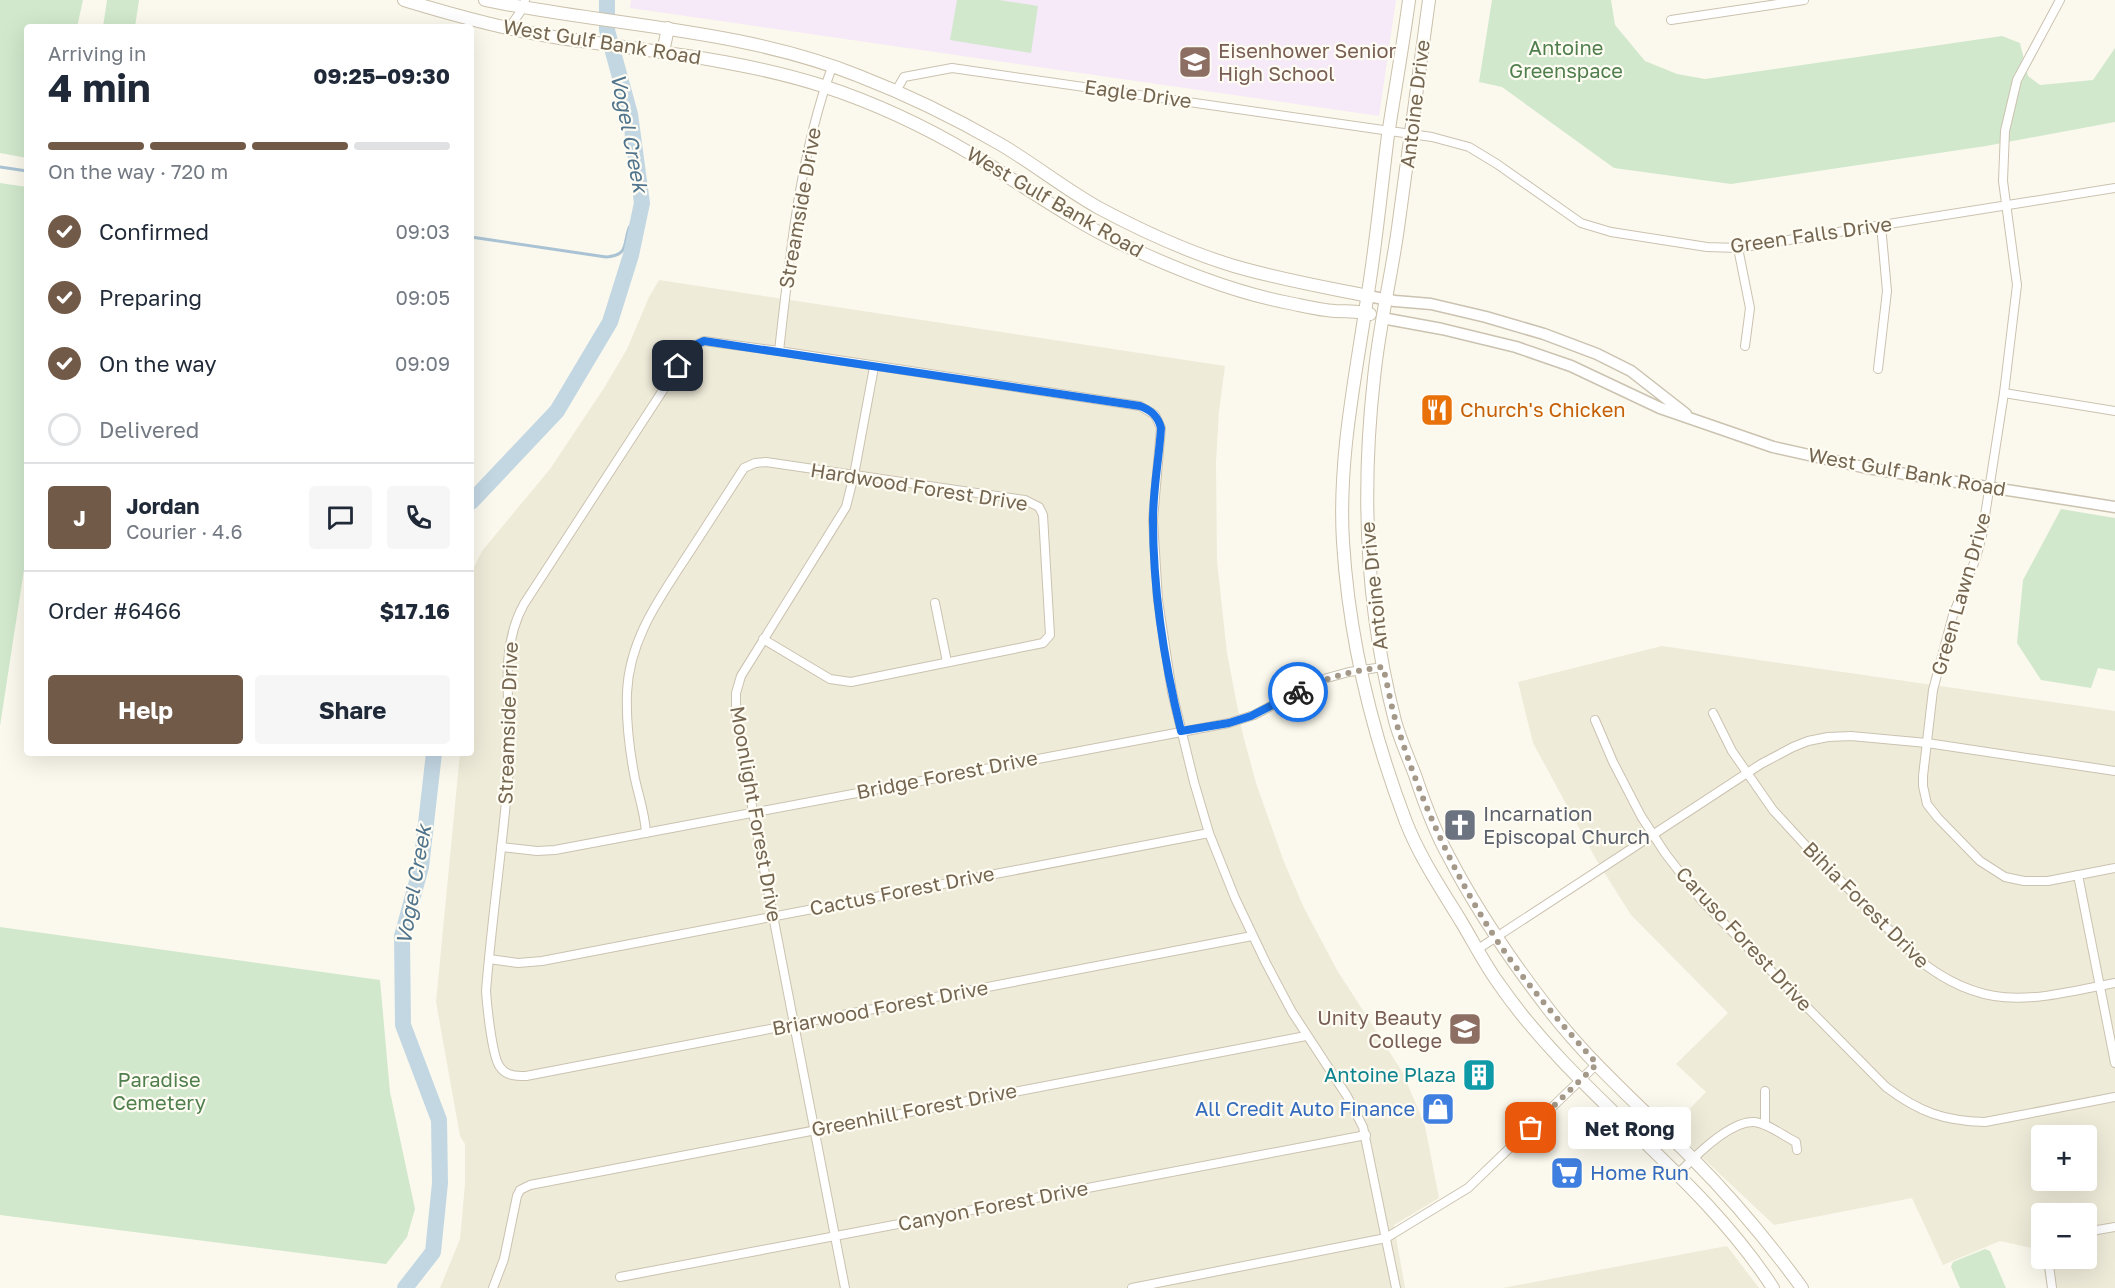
<!DOCTYPE html>
<html lang="en">
<head>
<meta charset="utf-8">
<style>
  :root { --surface:#fff; --page:#f6f6f7; --text:#1f2937; --muted:#747a83; --line:#e0e1e3; --accent:#725a49 }
  body { margin:0; font-family:"Golos Text",sans-serif; background:var(--page); color:var(--text); height:100vh; display:flex; flex-direction:column; font-size:22px; white-space:nowrap }
  * { box-sizing:border-box; margin:0 }
  p { font-size:20px; color:var(--muted) }
  .icon { flex:none; width:33px; height:33px; fill:none; stroke:currentColor; stroke-width:2; stroke-linecap:round; stroke-linejoin:round }
  .map { position:relative; flex:1; overflow:hidden }
  .panel { position:absolute; left:24px; top:24px; width:450px; height:732px; display:flex; flex-direction:column; background:var(--surface); border-radius:6px; box-shadow:0 6px 24px #0002 }
  .panel>* { flex:none }
  .fabs { position:absolute; left:2031px; top:1125px; display:grid; gap:12px }
  .fabs a { display:grid; place-items:center; width:66px; height:66px; border-radius:6px; background:var(--surface); box-shadow:0 6px 24px #0002; font-size:30px }
  .pin { position:absolute; display:grid; place-items:center; width:51px; height:51px; color:#fff; margin:-26px; border-radius:12px; box-shadow:0 3px 9px #0006 }
  .courier { position:absolute; display:grid; place-items:center; width:60px; height:60px; margin:-30px; border:4px solid #1a73e8; border-radius:50%; background:#fff; color:#222; box-shadow:0 2px 8px #0007 }
  .bubble { position:absolute; height:42px; border-radius:6px; background:var(--surface); box-shadow:0 6px 24px #0002; font-size:20px; font-weight:700; line-height:42px; text-align:center }
  .summary em { font-style:normal; font-weight:700 }
  .summary div { display:flex; flex-direction:column-reverse }
  .summary { display:flex; align-items:center; justify-content:space-between; height:102px; padding:0 24px }
  h1 { font-size:39px; font-weight:700; line-height:45px }
  .bar { display:grid; grid-template-columns:repeat(4,1fr); gap:9px 6px; align-content:center; height:72px; padding:0 24px }
  .bar i { height:8px; border-radius:4px; background:var(--line) }
  .bar .on { background:var(--accent) }
  .bar p { grid-column:span 4 }
  .line { display:flex; align-items:center; gap:15px; padding:0 24px; border-top:2px solid var(--line) }
  .line div { flex:1 }
  .round { display:grid; place-items:center; flex:none; width:63px; height:63px; border-radius:6px; background:var(--page) }
  ol { padding:0 24px; list-style:none }
  li { display:flex; align-items:center; gap:18px; height:66px }
  li p { margin-inline-start:auto }
  li .icon { padding:6px; border-radius:50%; background:var(--accent); color:#fff; stroke-width:4 }
  li:last-child { color:var(--muted) }
  li i { width:33px; height:33px; border:3px solid var(--line); border-radius:50% }
  .button { display:flex; gap:12px; margin-top:auto; padding:12px 24px }
  .button a { flex:1; height:69px; border-radius:6px; background:var(--accent); color:#fff; font-size:24px; font-weight:700; line-height:69px; text-align:center }
  .button a+a { background:var(--page); color:var(--text) }
  .map>svg:first-child { display:block }
  .residential { fill:#efebd9; fill-rule:evenodd }
  .education { fill:#f6e9f8 }
  .green { fill:#d1e8cc }
  .lines { fill:none; stroke-linecap:round; stroke-linejoin:round }
  .stream { stroke:#aac3d4; stroke-width:3 }
  .river { stroke:#c3d7e3; stroke-width:16 }
  .minor-casing { stroke:#cbc2b0; stroke-width:10 }
  .tertiary-casing { stroke:#cbc2b0; stroke-width:13 }
  .secondary-casing { stroke:#cbc1ac; stroke-width:14 }
  .minor { stroke:#fff; stroke-width:8 }
  .tertiary { stroke:#fff; stroke-width:10 }
  .secondary { stroke:#fff; stroke-width:12 }
  .done { stroke:#a49988; stroke-width:6; stroke-dasharray:0 10.8 }
  .route { stroke:#1a73e8; stroke-width:8 }
  .labels { text-anchor:middle; stroke-width:4.5; stroke-linejoin:round; paint-order:stroke }
  .street-label { font-size:20px; fill:#756651; stroke:#fefcf3 }
  .park-label { font-size:20px; fill:#507f4e; stroke:#fefcf3 }
  .education-label { font-size:20px; fill:#785e54; stroke:#fefcf3; text-anchor:start }
  .food-label { font-size:20px; fill:#c56008; stroke:#fefcf3; text-anchor:start }
  .worship-label { font-size:20px; fill:#5b616d; stroke:#fefcf3; text-anchor:start }
  .culture-label { font-size:20px; fill:#0d838f; stroke:#fefcf3; text-anchor:end }
  .shop-label { font-size:20px; fill:#366cbe; stroke:#fefcf3; text-anchor:end }
  .water-label { font-size:21px; font-style:italic; fill:#50748c; stroke:#fefcf3 }
</style>
</head>
<body>
<div class="map">
<svg width="2115" height="1288" viewBox="0 0 2115 1288">
  <rect width="100%" height="100%" fill="#fbf9ed"/>
  <g class="residential">
    <polygon points="659,280 1225,366 1219,411 1216,462 1217,561 1227,653 1242,731 1256,783 1284,862 1304,908 1337,970 1403,1073 1425,1126 1439,1198 1394,1225 1405,1288 440,1288 460,1239 465,1184 465,1144 460,1136 436,1002 460,753 471,753 471,573 482,551 550,469 604,388 627,349 649,297"/>
    <path d="M1662,646L2115,711V1288H2047L2042,1259L2086,1258V1214H2042L2041,1255V1250L2000,1241L1943,1265L1912,1198L1774,1225L1671,1128L1706,1092L1676,1064L1728,1013L1631,915L1597,861L1533,743L1518,682ZM2042,1136H2086V1180H2042Z"/>
    <polygon points="1727,1246 1759,1288 1502,1288"/>
  </g>
  <polygon class="education" points="631,0 1396,0 1379,116 630,8"/>
  <g class="green">
    <polygon points="0,0 83,0 77,27 27,27 27,158 0,153"/>
    <polygon points="107,0 139,0 135,27 103,27"/>
    <polygon points="957,0 999,0 1038,6 1031,53 950,40"/>
    <polygon points="1492,0 1611,0 1615,25 1645,61 1677,74 1705,79 2002,36 2020,43 2028,76 2040,85 2093,80 2115,48 2115,122 1986,146 1731,184 1614,168 1502,87 1479,82"/>
    <polygon points="0,183 27,187 27,550 0,726"/>
    <polygon points="2061,509 2115,518 2115,671 2098,668 2091,688 2041,680 2017,643 2023,580"/>
    <polygon points="0,927 380,980 390,1092 415,1209 407,1237 386,1264 0,1215"/>
    <polygon points="1985,1249 1990,1251 2006,1288 1960,1288 1951,1267 1953,1262"/>
  </g>
  <g class="lines">
    <g class="stream">
      <polyline points="0,167 27,171"/>
      <path d="M471,237L606,257C629,255 623,245 629,228C631,224 635,221 639,217"/>
    </g>
    <g class="river">
      <polyline points="471,502 557,411 610,322 631,255 642,203 630,114 607,30 607,0"/>
      <polyline points="405,1288 433,1252 440,1183 439,1120 403,1025 402,936 421,867 434,753"/>
    </g>
    <defs>
      <g id="minor">
        <polyline points="2060,0 2017,80 2005,131 2003,181 2017,285 2004,393 1982,535 1976,558 1953,615 1933,690 1923,776 1923,786 1927,804 1938,818 1980,861 2005,877 2024,881 2048,881 2115,868"/>
        <polyline points="1671,20 1804,0"/>
        <polyline points="509,28 523,8 525,0"/>
        <polyline points="896,91 904,77 952,68 1432,137 1469,147 1497,164 1581,223 1611,232 1707,247 1738,248 2115,188"/>
        <polyline points="1738,248 1750,308 1745,346"/>
        <path d="M779,351C790,255 799,158 832,67"/>
        <polyline points="1878,369 1887,291 1881,225"/>
        <polyline points="2004,393 2115,411"/>
        <polyline points="935,603 947,662"/>
        <path d="M1713,713L1732,751L1773,810L1807,847L1919,960C1988,1015 2037,998 2115,983"/>
        <path d="M1595,720L1613,762L1641,816L1665,853L1702,901L1886,1087C1919,1112 1944,1121 1985,1122L2115,1097"/>
        <path d="M646,833C645,814 639,797 635,779C630,753 626,719 627,693C629,640 659,599 687,556C706,527 725,497 744,468L755,463L766,462L1025,500L1039,507L1043,515L1050,635L1043,643L851,682L830,679L763,639"/>
        <polyline points="501,847 537,851 555,850 1229,723 1254,715 1309,686 1327,678 1349,672 1383,667"/>
        <polyline points="2078,875 2115,1063"/>
        <path d="M1252,936L526,1076C516,1076 506,1076 500,1067C492,1057 487,1005 486,991C492,917 503,843 509,769C513,714 496,654 524,604L691,347L704,341L779,351L1140,406L1155,415L1161,428L1153,520L1158,600L1172,692L1194,782L1209,833L1235,898L1266,963L1292,1012L1347,1096L1363,1127L1396,1288"/>
        <polyline points="1478,949 1761,764 1793,747 1808,741 1828,737 1851,736 1927,743 2115,771"/>
        <polyline points="489,959 518,963 542,961 1209,833"/>
        <polyline points="1765,1125 1765,1091"/>
        <path d="M1678,1174C1694,1157 1730,1121 1754,1122C1768,1123 1783,1136 1796,1142L1797,1150"/>
        <polyline points="2086,1232 2115,1227"/>
        <polyline points="2048,1258 2052,1288"/>
        <polyline points="620,1277 1366,1135"/>
        <polyline points="493,1288 504,1259 517,1196 520,1190 530,1185 1306,1036"/>
        <polyline points="845,1288 753,812 736,712 736,693 741,676 846,507 854,475 874,367"/>
        <polyline points="1132,1288 1386,1238 1468,1188 1597,1064"/>
      </g>
      <g id="tertiary">
        <polyline points="1368,296 1395,301 1431,304 1486,317 1544,334 1597,354 1631,371 1686,414"/>
        <polyline points="1382,318 1442,329 1516,347 1571,366 1660,408 1773,447 1867,468 2115,507"/>
      </g>
      <g id="secondary">
        <path d="M404,0C453,15 503,29 554,37C645,51 735,58 823,86C875,103 926,127 973,155C1023,185 1071,220 1124,245C1176,269 1232,292 1289,303C1304,306 1320,310 1335,311C1347,311 1358,311 1370,314"/>
        <path d="M485,0C609,26 740,28 859,76C908,95 955,118 1000,144C1034,164 1065,189 1099,208C1142,231 1188,252 1234,266C1278,279 1323,287 1368,296"/>
        <path d="M1409,0C1403,45 1395,90 1388,135C1381,190 1376,245 1367,299C1355,380 1338,460 1343,542C1349,637 1372,733 1406,822C1420,858 1442,890 1462,923C1474,943 1485,965 1499,984C1577,1097 1698,1172 1773,1288"/>
        <path d="M1429,0C1418,76 1409,152 1398,228C1391,278 1379,327 1374,378C1361,493 1366,608 1395,721C1400,739 1408,757 1415,775C1424,802 1434,830 1448,855C1477,911 1512,962 1550,1011C1591,1064 1643,1109 1690,1156C1731,1197 1768,1241 1802,1288"/>
        <polyline points="663,52 668,28"/>
      </g>
    </defs>
    <use href="#minor" class="minor-casing"/>
    <use href="#tertiary" class="tertiary-casing"/>
    <use href="#secondary" class="secondary-casing"/>
    <use href="#minor" class="minor"/>
    <use href="#tertiary" class="tertiary"/>
    <use href="#secondary" class="secondary"/>
  </g>
  <g class="lines">
    <path class="done" d="M1298,692C1325,677 1353,671 1383,667C1388,686 1391,707 1397,725C1420,799 1452,871 1494,936C1524,982 1561,1023 1597,1064L1531,1128"/>
    <path class="route" d="M678,366L691,347L704,341L1140,406C1151,410 1158,416 1161,428C1159,459 1153,489 1153,520C1153,591 1164,662 1181,731L1229,723L1251,716L1298,692"/>
  </g>
  <defs>
    <symbol id="school-square" viewBox="-11 -11 22 22"><rect x="-9" y="-9" width="18" height="18" rx="4" fill="#8d6e63" stroke="#fefcf3"/><path d="M0-5L7-2L0 1L-7-2ZM-4 1L0 2.5L4 1V4Q0 6-4 4Z" fill="#fff"/></symbol>
    <symbol id="restaurant-square" viewBox="-11 -11 22 22"><rect x="-9" y="-9" width="18" height="18" rx="4" fill="#e8710a" stroke="#fefcf3"/><path d="M-5-6h1v4h1v-4h1v4h1v-4h1v5L-1.5 .5V6h-2V.5L-5-1ZM5-6V6H3V1.5H1.5Q1.5-4 5-6Z" fill="#fff"/></symbol>
    <symbol id="church-square" viewBox="-11 -11 22 22"><rect x="-9" y="-9" width="18" height="18" rx="4" fill="#6b7280" stroke="#fefcf3"/><path d="M-1.2-6h2.4v3.5h3.3v2.4h-3.3V6h-2.4V-.1h-3.3v-2.4h3.3Z" fill="#fff"/></symbol>
    <symbol id="university-square" viewBox="-11 -11 22 22"><rect x="-9" y="-9" width="18" height="18" rx="4" fill="#8d6e63" stroke="#fefcf3"/><path d="M0-5L7-2L0 1L-7-2ZM-4 1L0 2.5L4 1V4Q0 6-4 4Z" fill="#fff"/></symbol>
    <symbol id="building-square" viewBox="-11 -11 22 22"><rect x="-9" y="-9" width="18" height="18" rx="4" fill="#0f9aa8" stroke="#fefcf3"/><path d="M-4-6H4V6H1V3H-1V6H-4ZM-2.5-4.3h1.7v1.8h-1.7ZM.8-4.3h1.7v1.8H.8ZM-2.5-1h1.7V.8h-1.7ZM.8-1h1.7V.8H.8Z" fill="#fff"/></symbol>
    <symbol id="shop-square" viewBox="-11 -11 22 22"><rect x="-9" y="-9" width="18" height="18" rx="4" fill="#3f7fe0" stroke="#fefcf3"/><path d="M-5-2.5h2.3a2.7 3.5 0 0 1 5.4 0H5L5.5 6h-11ZM-1.5-2.5h3a1.5 2.3 0 0 0-3 0Z" fill="#fff"/></symbol>
    <symbol id="supermarket-square" viewBox="-11 -11 22 22"><rect x="-9" y="-9" width="18" height="18" rx="4" fill="#3f7fe0" stroke="#fefcf3"/><path d="M-6-5.5h2.5l.6 2H6L4.5 2H-2.5L-4.4-4H-6ZM-1.5 3.2a1.3 1.3 0 1 0 .1 0ZM3 3.2a1.3 1.3 0 1 0 .1 0Z" fill="#fff"/></symbol>
  </defs>
  <g fill-rule="evenodd">
    <use href="#school-square" x="1176" y="43" width="38" height="38"/>
    <use href="#restaurant-square" x="1418" y="391" width="38" height="38"/>
    <use href="#church-square" x="1441" y="806" width="38" height="38"/>
    <use href="#university-square" x="1446" y="1010" width="38" height="38"/>
    <use href="#building-square" x="1460" y="1056" width="38" height="38"/>
    <use href="#shop-square" x="1419" y="1090" width="38" height="38"/>
    <use href="#supermarket-square" x="1548" y="1154" width="38" height="38"/>
  </g>
  <g class="labels">
    <g class="street-label">
      <text transform="translate(602 42) rotate(9)" y="7">West Gulf Bank Road</text>
      <text transform="translate(1138 94) rotate(8)" y="7">Eagle Drive</text>
      <text transform="translate(1415 104) rotate(-83)" y="7">Antoine Drive</text>
      <text transform="translate(1055 202) rotate(30)" y="7">West Gulf Bank Road</text>
      <text transform="translate(800 208) rotate(-80)" y="7">Streamside Drive</text>
      <text transform="translate(1811 235) rotate(-8)" y="7">Green Falls Drive</text>
      <text transform="translate(1907 472) rotate(10)" y="7">West Gulf Bank Road</text>
      <text transform="translate(919 487) rotate(9)" y="7">Hardwood Forest Drive</text>
      <text transform="translate(1374 586) rotate(-96)" y="7">Antoine Drive</text>
      <text transform="translate(1961 594) rotate(-74)" y="7">Green Lawn Drive</text>
      <text transform="translate(508 723) rotate(-88)" y="7">Streamside Drive</text>
      <text transform="translate(947 775) rotate(-11)" y="7">Bridge Forest Drive</text>
      <text transform="translate(756 814) rotate(80)" y="7">Moonlight Forest Drive</text>
      <text transform="translate(902 891) rotate(-11)" y="7">Cactus Forest Drive</text>
      <text transform="translate(1866 905) rotate(45)" y="7">Bihia Forest Drive</text>
      <text transform="translate(1744 939) rotate(47)" y="7">Caruso Forest Drive</text>
      <text transform="translate(880 1008) rotate(-11)" y="7">Briarwood Forest Drive</text>
      <text transform="translate(914 1110) rotate(-11)" y="7">Greenhill Forest Drive</text>
      <text transform="translate(993 1206) rotate(-11)" y="7">Canyon Forest Drive</text>
    </g>
    <g class="park-label">
      <text x="1566" y="55">Antoine<tspan x="1566" dy="23">Greenspace</tspan></text>
      <text x="159" y="1087">Paradise<tspan x="159" dy="23">Cemetery</tspan></text>
    </g>
    <g class="education-label">
      <text x="1218" y="58">Eisenhower Senior<tspan x="1218" dy="23">High School</tspan></text>
      <text x="1442" y="1025" text-anchor="end">Unity Beauty<tspan x="1442" dy="23">College</tspan></text>
    </g>
    <g class="food-label">
      <text x="1460" y="417">Church's Chicken</text>
    </g>
    <g class="worship-label">
      <text x="1483" y="821">Incarnation<tspan x="1483" dy="23">Episcopal Church</tspan></text>
    </g>
    <g class="culture-label">
      <text x="1456" y="1082">Antoine Plaza</text>
    </g>
    <g class="shop-label">
      <text x="1415" y="1116">All Credit Auto Finance</text>
      <text x="1590" y="1180" text-anchor="start">Home Run</text>
    </g>
    <g class="water-label">
      <text transform="translate(629 133) rotate(79)" y="7">Vogel Creek</text>
      <text transform="translate(414 885) rotate(-80)" y="7">Vogel Creek</text>
    </g>
  </g>
</svg>
<div class="fabs">
<a>+</a>
<a>−</a>
</div>
<div class="pin" style="left:1531px;top:1128px;background:#ea580c"><svg class="icon" aria-label="bag" viewBox="0 0 24 24"><path d="M5 8h14l-1 12H6zM9 8a3 3 0 0 1 6 0"/></svg></div>
<div class="pin" style="left:678px;top:366px;background:#1f2937"><svg class="icon" aria-label="home" viewBox="0 0 24 24"><path d="M3 11l9-7 9 7M6 9v11h12V9"/></svg></div>
<div class="courier" style="left:1298px;top:692px"><svg class="icon" aria-label="bike" viewBox="0 0 24 24"><circle cx="6" cy="16" r="4"/><circle cx="18" cy="16" r="4"/><path d="M6 16l4-8h5l3 8M10 8l3 8H6M13 5h3"/></svg></div>
<div class="bubble" style="left:1568px;top:1107px;width:123px">Net Rong</div>
<section class="panel">
<div class="summary"><div><h1>4 min</h1><p>Arriving in</p></div><em>09:25–09:30</em></div>
<div class="bar"><i class="on"></i><i class="on"></i><i class="on"></i><i></i><p>On the way · 720 m</p></div>
<ol>
<li><svg class="icon" aria-label="check" viewBox="0 0 24 24"><path d="M5 12l5 5 9-10"/></svg>Confirmed<p>09:03</p></li>
<li><svg class="icon" aria-label="check" viewBox="0 0 24 24"><path d="M5 12l5 5 9-10"/></svg>Preparing<p>09:05</p></li>
<li><svg class="icon" aria-label="check" viewBox="0 0 24 24"><path d="M5 12l5 5 9-10"/></svg>On the way<p>09:09</p></li>
<li><i></i>Delivered</li>
</ol>
<div class="line" style="height:108px"><b class="round" style="background:var(--accent);color:#fff">J</b><div><b>Jordan</b><p>Courier · 4.6</p></div><a class="round"><svg class="icon" aria-label="chat" viewBox="0 0 24 24"><path d="M4 5h16v11H9l-5 4z"/></svg></a><a class="round"><svg class="icon" aria-label="phone" viewBox="0 0 24 24"><path d="M5 4h4l2 5-3 2q2 4 5 5l2-3 5 2v4C11 20 4 13 5 4z"/></svg></a></div>
<div class="line" style="height:78px"><div>Order #6466</div><b>$17.16</b></div>
<div class="button"><a>Help</a><a>Share</a></div>
</section>
</div>
</body>
</html>
